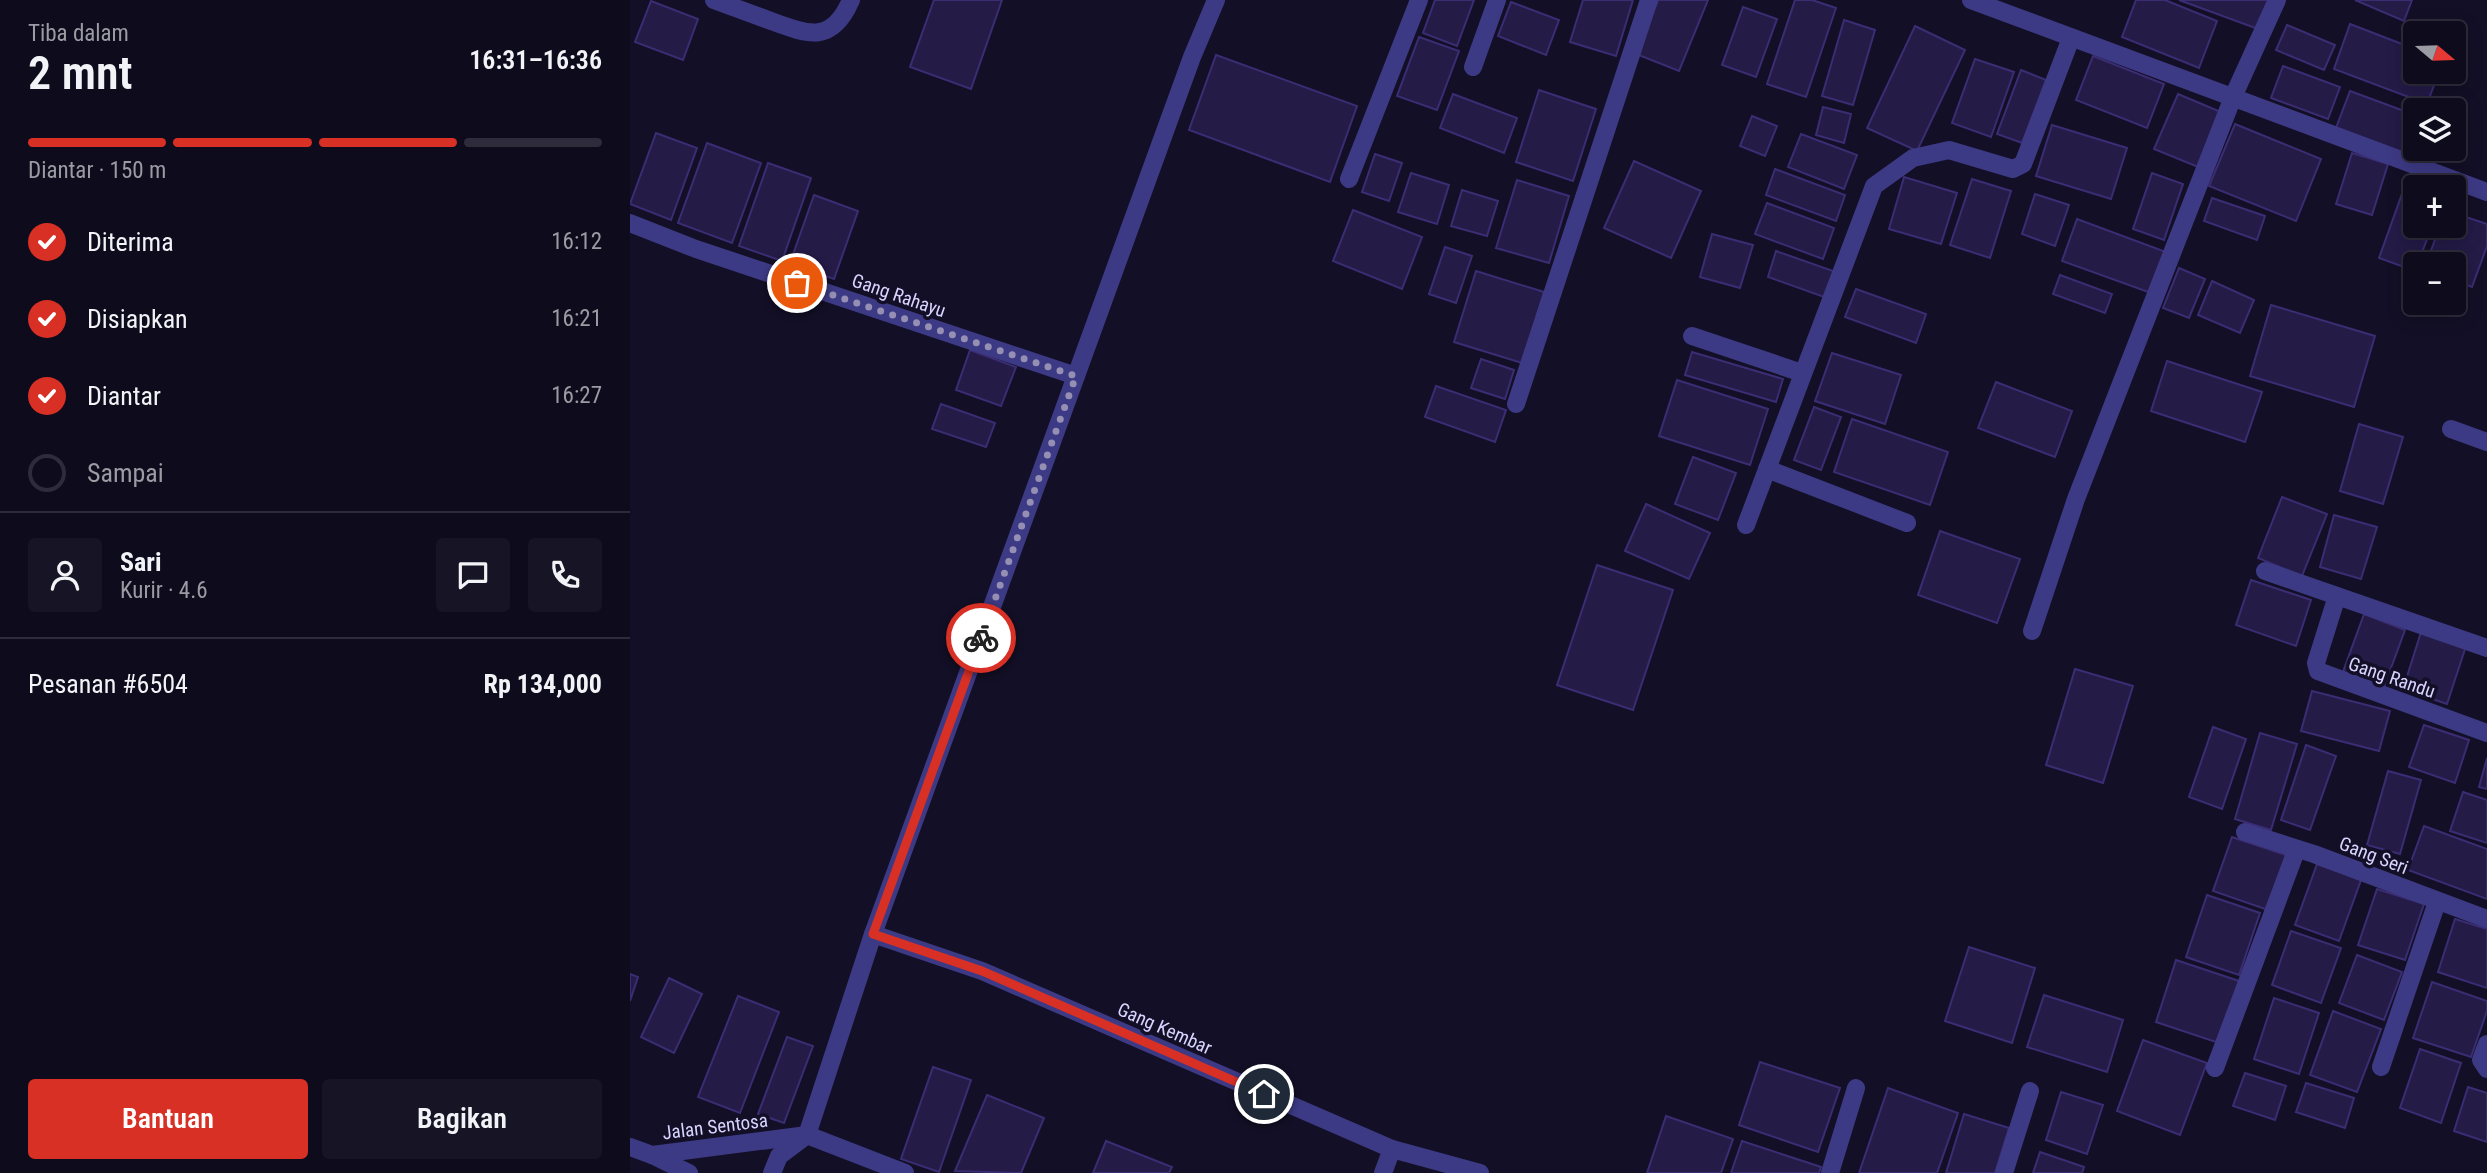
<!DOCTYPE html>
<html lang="id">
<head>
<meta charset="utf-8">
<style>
  :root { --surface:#0e0b1c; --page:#171425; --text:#f1f3f6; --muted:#9b9ba3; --line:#2e2b3b; --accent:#d93025 }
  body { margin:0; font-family:"Roboto Condensed",sans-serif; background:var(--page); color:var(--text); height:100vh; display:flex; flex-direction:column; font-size:26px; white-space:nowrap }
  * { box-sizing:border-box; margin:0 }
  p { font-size:23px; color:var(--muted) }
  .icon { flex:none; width:38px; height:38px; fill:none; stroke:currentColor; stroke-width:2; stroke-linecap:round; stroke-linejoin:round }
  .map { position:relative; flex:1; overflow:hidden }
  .side { display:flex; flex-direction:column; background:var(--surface); width:630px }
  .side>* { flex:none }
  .needle { width:46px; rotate:109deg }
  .fabs { position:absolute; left:1773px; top:21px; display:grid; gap:14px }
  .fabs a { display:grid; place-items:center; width:63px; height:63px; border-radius:7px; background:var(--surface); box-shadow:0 4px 18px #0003,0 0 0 2px var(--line); font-size:35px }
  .pin { position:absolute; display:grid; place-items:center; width:60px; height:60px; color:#fff; margin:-30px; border:4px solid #fff; border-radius:50%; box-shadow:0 2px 7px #0007 }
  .courier { position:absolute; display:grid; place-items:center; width:70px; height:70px; margin:-35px; border:5px solid #d93025; border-radius:50%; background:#fff; color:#222; box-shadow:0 2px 9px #0007 }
  .head em { font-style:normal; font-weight:600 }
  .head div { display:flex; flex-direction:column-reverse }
  .head { display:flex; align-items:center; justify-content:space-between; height:119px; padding:0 28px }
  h1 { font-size:46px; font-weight:600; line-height:52px }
  .bar { display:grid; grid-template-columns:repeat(4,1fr); gap:10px 7px; align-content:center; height:84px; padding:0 28px }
  .bar i { height:9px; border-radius:5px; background:var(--line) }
  .bar .current { background:var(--accent) }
  .bar p { grid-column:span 4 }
  .line { display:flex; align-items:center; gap:18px; padding:0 28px; border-top:2px solid var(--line) }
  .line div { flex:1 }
  .round { display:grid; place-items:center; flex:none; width:74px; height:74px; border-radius:7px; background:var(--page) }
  ol { padding:0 28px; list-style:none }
  li { display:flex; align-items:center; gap:21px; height:77px }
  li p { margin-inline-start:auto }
  li .icon { padding:7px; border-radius:50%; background:var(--accent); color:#fff; stroke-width:4 }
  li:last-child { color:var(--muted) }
  li i { width:38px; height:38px; border:4px solid var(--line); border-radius:50% }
  .action { display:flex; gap:14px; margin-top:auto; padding:14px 28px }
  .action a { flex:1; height:80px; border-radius:7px; background:var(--accent); color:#fff; font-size:28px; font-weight:600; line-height:80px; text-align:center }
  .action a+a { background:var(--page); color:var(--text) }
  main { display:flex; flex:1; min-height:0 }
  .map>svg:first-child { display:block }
  .building { fill:#241b47; stroke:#3b2d73; stroke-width:2 }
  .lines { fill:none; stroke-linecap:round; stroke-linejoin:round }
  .street { stroke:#3d3a85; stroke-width:18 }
  .done { stroke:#948fb3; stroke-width:7; stroke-dasharray:0 12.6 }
  .route { stroke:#d93025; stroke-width:9 }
  .labels { text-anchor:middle; stroke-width:7; stroke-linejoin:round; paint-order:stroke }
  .street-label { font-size:19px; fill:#d9d4ff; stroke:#130f26 }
</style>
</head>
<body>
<main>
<section class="side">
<div class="head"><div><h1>2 mnt</h1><p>Tiba dalam</p></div><em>16:31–16:36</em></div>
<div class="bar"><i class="current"></i><i class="current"></i><i class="current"></i><i></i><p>Diantar · 150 m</p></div>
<ol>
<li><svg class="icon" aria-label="check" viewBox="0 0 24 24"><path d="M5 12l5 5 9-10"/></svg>Diterima<p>16:12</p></li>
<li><svg class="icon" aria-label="check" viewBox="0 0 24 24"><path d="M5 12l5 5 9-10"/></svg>Disiapkan<p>16:21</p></li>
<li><svg class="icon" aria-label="check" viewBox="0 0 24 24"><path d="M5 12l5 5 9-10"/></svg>Diantar<p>16:27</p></li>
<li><i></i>Sampai</li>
</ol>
<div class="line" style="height:126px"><a class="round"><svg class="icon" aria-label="person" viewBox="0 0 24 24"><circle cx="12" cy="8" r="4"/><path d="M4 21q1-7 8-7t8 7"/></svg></a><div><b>Sari</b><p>Kurir · 4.6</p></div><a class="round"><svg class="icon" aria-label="chat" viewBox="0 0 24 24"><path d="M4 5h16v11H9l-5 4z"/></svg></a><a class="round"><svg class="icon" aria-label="phone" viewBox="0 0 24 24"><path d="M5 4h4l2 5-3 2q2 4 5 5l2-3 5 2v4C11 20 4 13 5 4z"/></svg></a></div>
<div class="line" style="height:91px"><div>Pesanan #6504</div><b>Rp 134,000</b></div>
<div class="action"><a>Bantuan</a><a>Bagikan</a></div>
</section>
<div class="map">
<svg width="1857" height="1173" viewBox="0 0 1857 1173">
  <rect width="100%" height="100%" fill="#130f26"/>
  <g class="building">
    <polygon points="304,0 372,0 341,89 280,67"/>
    <polygon points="805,0 844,0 827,46 793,33"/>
    <polygon points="953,0 1003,0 986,56 940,42"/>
    <polygon points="1028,0 1078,0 1049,71 1006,54"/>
    <polygon points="1165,0 1182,0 1206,8 1176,97 1137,84"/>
    <polygon points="1506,0 1535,0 1587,21 1569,68 1492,37"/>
    <polygon points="1549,0 1639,0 1628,29"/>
    <polygon points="1725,0 1782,0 1774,21"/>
    <polygon points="21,1 68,19 53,60 5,42"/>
    <polygon points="881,2 929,20 916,55 868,36"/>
    <polygon points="1113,7 1147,19 1126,77 1092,65"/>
    <polygon points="1214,20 1245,30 1223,105 1192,96"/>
    <polygon points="1720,24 1785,49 1785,72 1809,72 1797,104 1704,69"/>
    <polygon points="1657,25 1705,45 1694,70 1646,50"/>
    <polygon points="1285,26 1335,50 1287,151 1237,128"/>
    <polygon points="789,37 829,51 807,110 767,96"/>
    <polygon points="586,55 727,106 700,182 559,130"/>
    <polygon points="1463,56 1534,84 1517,128 1446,100"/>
    <polygon points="1345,59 1384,72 1361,137 1322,123"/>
    <polygon points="1653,66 1710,87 1698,119 1641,98"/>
    <polygon points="1391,70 1416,80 1392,143 1367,134"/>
    <polygon points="909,90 966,109 943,181 886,162"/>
    <polygon points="1720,91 1785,115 1785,138 1779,155 1706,128"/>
    <polygon points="823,94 887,118 874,153 810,128"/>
    <polygon points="1548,94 1591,112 1568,167 1524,149"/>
    <polygon points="1193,107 1221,114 1214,143 1186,135"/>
    <polygon points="1122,116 1147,126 1135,156 1110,146"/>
    <polygon points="1605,124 1691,159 1666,221 1579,186"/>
    <polygon points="1422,125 1497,148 1481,199 1406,176"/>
    <polygon points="26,133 67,148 41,220 0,204"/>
    <polygon points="1171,134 1227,155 1214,189 1158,167"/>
    <polygon points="77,143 131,163 102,243 48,223"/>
    <polygon points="1722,153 1758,164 1742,215 1706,204"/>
    <polygon points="745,154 772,163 759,201 732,192"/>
    <polygon points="1004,161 1071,191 1041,258 974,228"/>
    <polygon points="138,163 181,178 152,261 109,246"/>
    <polygon points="1145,169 1215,195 1206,221 1136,195"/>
    <polygon points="781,173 819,185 807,224 768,212"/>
    <polygon points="1522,173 1553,184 1534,240 1503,229"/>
    <polygon points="1274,177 1327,193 1311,244 1259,229"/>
    <polygon points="1342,179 1381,191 1360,258 1320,245"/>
    <polygon points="887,180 939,196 919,263 866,248"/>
    <polygon points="832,190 868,201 857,236 821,226"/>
    <polygon points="1773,191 1785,195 1785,226 1802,226 1785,271 1749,258"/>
    <polygon points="1405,194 1439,205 1425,246 1392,234"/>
    <polygon points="184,195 228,211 204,279 160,263"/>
    <polygon points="1582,198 1635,216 1627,240 1574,221"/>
    <polygon points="1137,203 1204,228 1193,259 1125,234"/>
    <polygon points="723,210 792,237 772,289 703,261"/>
    <polygon points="1824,213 1857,224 1857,246 1842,287 1824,280 1824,264 1796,264 1810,226 1824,226"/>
    <polygon points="1447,219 1536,252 1521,293 1432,261"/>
    <polygon points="1082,234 1123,245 1110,288 1070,277"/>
    <polygon points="815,247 842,256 826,303 799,294"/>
    <polygon points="1146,251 1206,272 1197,298 1138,277"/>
    <polygon points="1549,268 1575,279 1559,318 1533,308"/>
    <polygon points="846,271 914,292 892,363 824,342"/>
    <polygon points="1430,275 1482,294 1475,313 1423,294"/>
    <polygon points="1582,281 1624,300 1610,333 1568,315"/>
    <polygon points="1226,289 1296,314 1286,343 1215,317"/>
    <polygon points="1641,305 1745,336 1724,407 1620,376"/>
    <polygon points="340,350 386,367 371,406 326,390"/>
    <polygon points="1062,352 1153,379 1146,402 1055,375"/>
    <polygon points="1202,353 1271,375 1255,424 1185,401"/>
    <polygon points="851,359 884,370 875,399 841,388"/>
    <polygon points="1537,361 1632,392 1615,442 1521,411"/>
    <polygon points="1047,380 1138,409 1120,465 1029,436"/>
    <polygon points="1366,382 1442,411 1425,457 1348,428"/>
    <polygon points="806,386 876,410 865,442 795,417"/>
    <polygon points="311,404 365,423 356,447 302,429"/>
    <polygon points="1184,407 1211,417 1191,470 1164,460"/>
    <polygon points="1222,419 1318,452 1300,505 1204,472"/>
    <polygon points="1729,424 1773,437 1753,504 1710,491"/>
    <polygon points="1063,457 1106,473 1088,520 1045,504"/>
    <polygon points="1652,497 1697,514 1672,576 1628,558"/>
    <polygon points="1016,504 1080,533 1059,579 995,551"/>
    <polygon points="1704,515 1747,527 1731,579 1690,567"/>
    <polygon points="1310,531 1390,559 1367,623 1288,595"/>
    <polygon points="967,565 1043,590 1003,710 927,685"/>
    <polygon points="1621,580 1681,600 1666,646 1606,625"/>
    <polygon points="1734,614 1775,630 1754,687 1713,672"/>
    <polygon points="1792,629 1837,643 1817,704 1773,689"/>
    <polygon points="1445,669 1503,686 1473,783 1416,765"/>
    <polygon points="1682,691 1760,711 1749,751 1671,731"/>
    <polygon points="1794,725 1839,740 1825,783 1779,767"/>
    <polygon points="1583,727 1616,739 1592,809 1559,797"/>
    <polygon points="1630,733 1667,744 1641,830 1605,819"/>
    <polygon points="1676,745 1706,756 1680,830 1651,820"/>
    <polygon points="1857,758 1857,789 1849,787"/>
    <polygon points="1758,771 1791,780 1770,854 1737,845"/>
    <polygon points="1833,792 1857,800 1857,843 1820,831"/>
    <polygon points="1794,826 1857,849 1857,899 1778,870"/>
    <polygon points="1602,837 1656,855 1638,910 1583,891"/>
    <polygon points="1687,864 1731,880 1709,941 1665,925"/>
    <polygon points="1747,889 1794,904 1775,960 1728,945"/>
    <polygon points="1577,895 1630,913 1609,975 1556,957"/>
    <polygon points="1825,919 1857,929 1857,988 1808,972"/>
    <polygon points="1661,931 1711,948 1691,1003 1642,985"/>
    <polygon points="1339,947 1405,968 1382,1043 1315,1021"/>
    <polygon points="1727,955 1772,972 1754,1020 1709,1003"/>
    <polygon points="1546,960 1609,981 1589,1043 1526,1022"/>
    <polygon points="0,974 8,977 0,1001"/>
    <polygon points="39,978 72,994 44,1053 11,1037"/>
    <polygon points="1802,982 1857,1001 1857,1011 1841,1057 1783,1038"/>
    <polygon points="1414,995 1493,1020 1477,1072 1397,1047"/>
    <polygon points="108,996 149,1012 110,1113 68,1097"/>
    <polygon points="1644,998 1689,1013 1669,1074 1624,1059"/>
    <polygon points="1703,1011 1751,1029 1727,1092 1680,1075"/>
    <polygon points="157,1037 183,1046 154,1123 128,1114"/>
    <polygon points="1513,1040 1577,1063 1550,1135 1487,1111"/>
    <polygon points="1790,1049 1831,1063 1811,1123 1770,1108"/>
    <polygon points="1130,1062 1210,1088 1188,1152 1109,1125"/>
    <polygon points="303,1067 341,1080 309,1172 271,1159"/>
    <polygon points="1615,1073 1656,1086 1645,1120 1603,1106"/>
    <polygon points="1676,1083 1724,1098 1715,1128 1666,1112"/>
    <polygon points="1838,1087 1857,1093 1857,1142 1824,1131"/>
    <polygon points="1258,1088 1328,1113 1307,1173 1229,1173"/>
    <polygon points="1431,1092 1473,1105 1457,1154 1416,1140"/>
    <polygon points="357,1095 414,1118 391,1173 325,1171"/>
    <polygon points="1334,1114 1379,1128 1365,1173 1316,1173"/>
    <polygon points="1036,1116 1103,1139 1091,1173 1017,1173"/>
    <polygon points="476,1141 542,1167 539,1173 463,1173"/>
    <polygon points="1112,1141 1191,1167 1189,1173 1101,1173"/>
    <polygon points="1410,1152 1454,1167 1452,1173 1403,1173"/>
  </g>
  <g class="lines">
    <g class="street">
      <path d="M84,0C103,7 122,14 141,21C179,35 202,44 221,0"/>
      <polyline points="1341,0 1857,192"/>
      <polyline points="843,67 867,0"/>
      <polyline points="719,179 789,0"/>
      <polyline points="0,223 66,249 446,376"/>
      <polyline points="1062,336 1172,373"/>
      <polyline points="886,404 1019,0"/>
      <polyline points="1821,429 1857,442"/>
      <polyline points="1137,469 1277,523"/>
      <polyline points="1116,525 1244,186 1283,158 1319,150 1383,169 1393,164 1441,38"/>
      <polyline points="1635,571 1857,648"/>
      <polyline points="1707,596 1686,663 1688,671 1857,733"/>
      <polyline points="1402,631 1446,499 1603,97 1647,0"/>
      <polyline points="1615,832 1684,854 1857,919"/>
      <polyline points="243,934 352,971 762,1149 850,1173"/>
      <polyline points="1857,1044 1851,1060 1857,1069"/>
      <polyline points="1751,1067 1807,902"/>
      <polyline points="1585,1068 1666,851"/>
      <polyline points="0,1147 22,1155 177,1135 275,1173"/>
      <polyline points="22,1155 59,1173"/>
      <polyline points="142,1173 149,1156 177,1135 243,934 562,57 586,0"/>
      <polyline points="753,1173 762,1149"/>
      <polyline points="1200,1173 1226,1088"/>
      <polyline points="1374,1173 1400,1091"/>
    </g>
  </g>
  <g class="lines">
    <polyline class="done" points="167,283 446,376 351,638"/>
    <polyline class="route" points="351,638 243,934 352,971 634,1094"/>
  </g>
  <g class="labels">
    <g class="street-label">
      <text transform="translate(269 295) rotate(19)" y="7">Gang Rahayu</text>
      <text transform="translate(1762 677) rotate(19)" y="7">Gang Randu</text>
      <text transform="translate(1744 855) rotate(21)" y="7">Gang Seri</text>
      <text transform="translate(535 1028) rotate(24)" y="7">Gang Kembar</text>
      <text transform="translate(85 1126) rotate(-7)" y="7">Jalan Sentosa</text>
    </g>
  </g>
</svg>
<div class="fabs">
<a><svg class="needle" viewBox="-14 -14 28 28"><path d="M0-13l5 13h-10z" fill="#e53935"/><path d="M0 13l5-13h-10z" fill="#9b9ba3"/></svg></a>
<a><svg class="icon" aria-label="layers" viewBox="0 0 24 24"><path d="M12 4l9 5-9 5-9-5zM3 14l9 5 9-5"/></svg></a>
<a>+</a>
<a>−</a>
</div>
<div class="pin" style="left:167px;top:283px;background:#ea580c"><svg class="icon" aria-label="bag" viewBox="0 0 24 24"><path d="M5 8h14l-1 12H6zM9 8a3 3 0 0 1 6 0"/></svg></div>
<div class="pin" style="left:634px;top:1094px;background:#1f2937"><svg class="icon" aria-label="home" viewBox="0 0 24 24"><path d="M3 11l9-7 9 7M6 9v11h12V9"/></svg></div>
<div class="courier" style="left:351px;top:638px"><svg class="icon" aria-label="bike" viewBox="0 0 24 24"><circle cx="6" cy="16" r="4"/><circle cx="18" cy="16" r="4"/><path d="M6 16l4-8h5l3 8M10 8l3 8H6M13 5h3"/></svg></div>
</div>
</main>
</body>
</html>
